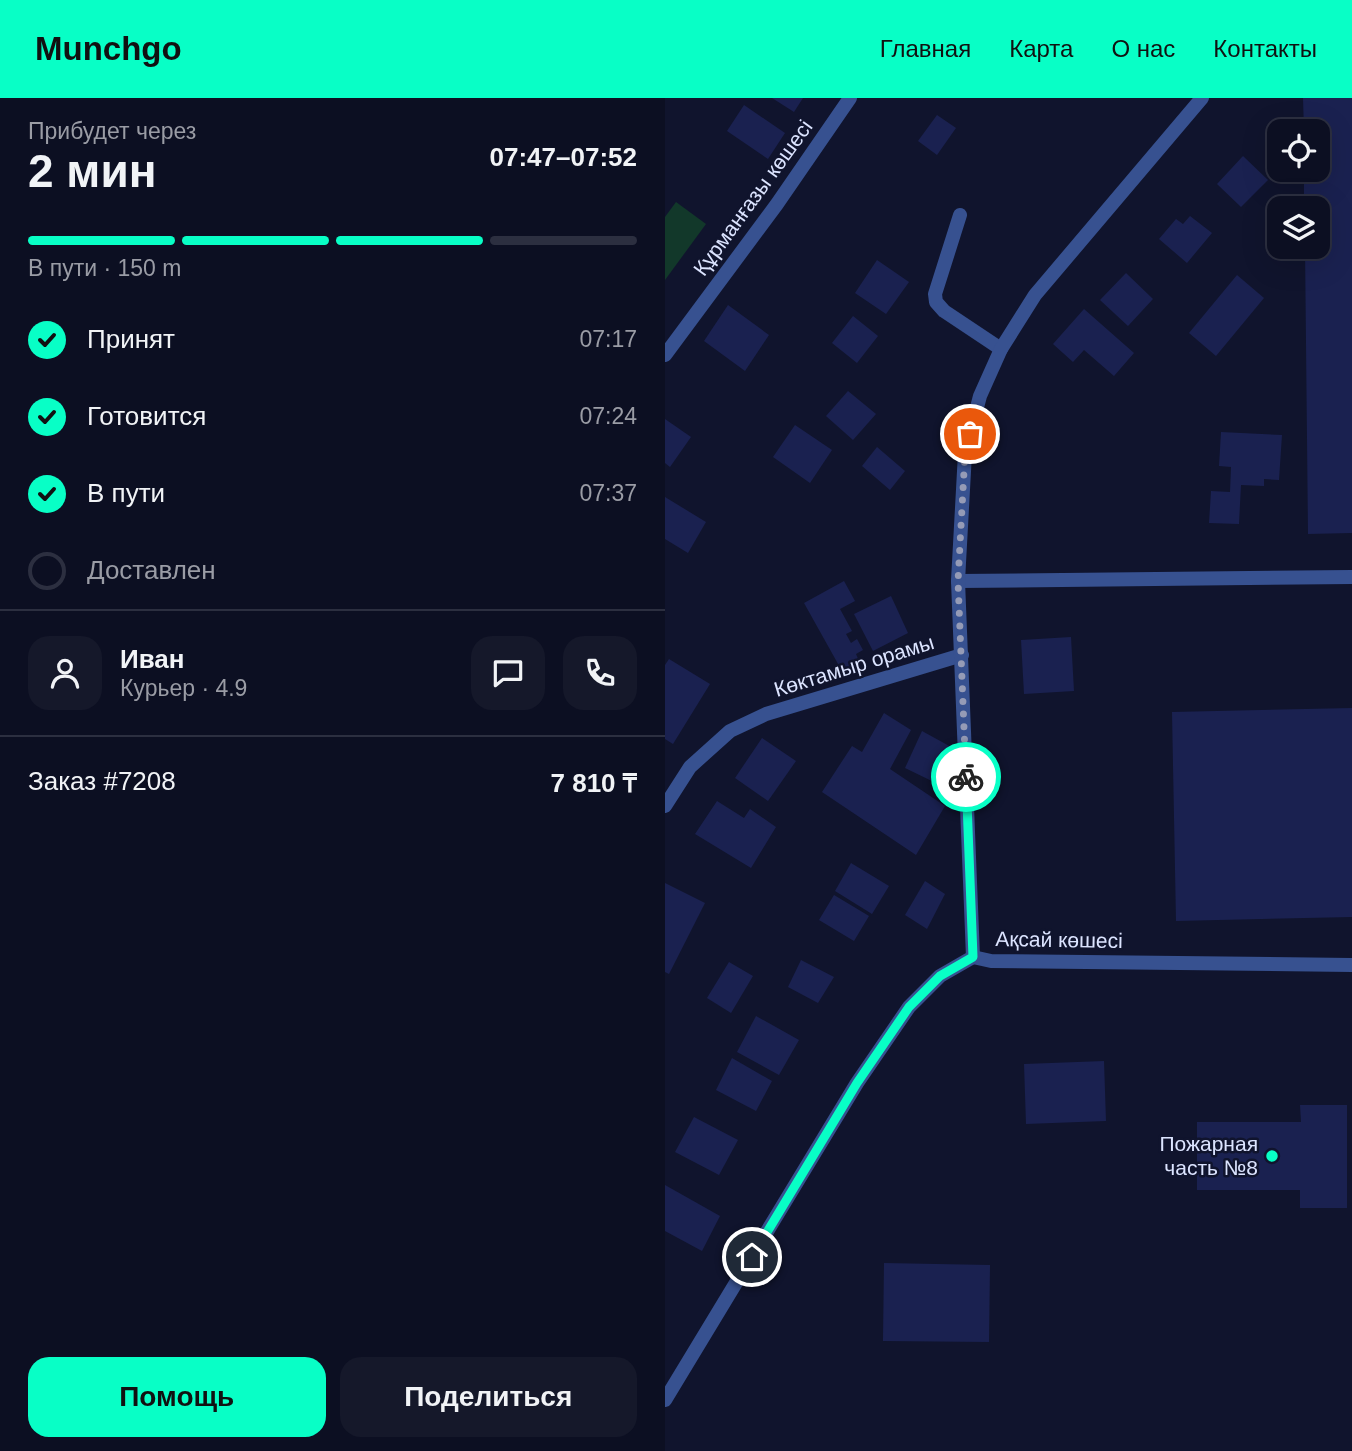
<!DOCTYPE html>
<html lang="ru">
<head>
<meta charset="utf-8">
<style>
  :root { --surface:#0c0f22; --page:#15182a; --text:#f1f3f6; --muted:#9a9ca5; --line:#2c2f40; --accent:#08ffc6 }
  body { margin:0; font-family:Helvetica,sans-serif; background:var(--page); color:var(--text); height:100vh; display:flex; flex-direction:column; font-size:26px; white-space:nowrap }
  * { box-sizing:border-box; margin:0 }
  p { font-size:23px; color:var(--muted) }
  .icon { flex:none; width:38px; height:38px; fill:none; stroke:currentColor; stroke-width:2; stroke-linecap:round; stroke-linejoin:round }
  .map { position:relative; flex:1; overflow:hidden }
  .sheet { display:flex; flex-direction:column; background:var(--surface); width:665px }
  .sheet>* { flex:none }
  .buttons { position:absolute; left:602px; top:21px; display:grid; gap:14px }
  .buttons a { display:grid; place-items:center; width:63px; height:63px; border-radius:14px; background:var(--surface); box-shadow:0 7px 28px #0002,0 0 0 2px var(--line); font-size:35px }
  .pin { position:absolute; display:grid; place-items:center; width:60px; height:60px; color:#fff; margin:-30px; border:4px solid #fff; border-radius:50%; box-shadow:0 2px 7px #0007 }
  .courier { position:absolute; display:grid; place-items:center; width:70px; height:70px; margin:-35px; border:5px solid #08ffc6; border-radius:50%; background:#fff; color:#222; box-shadow:0 2px 9px #0007 }
  .overview em { font-style:normal; font-weight:700 }
  .overview div { display:flex; flex-direction:column-reverse }
  .overview { display:flex; align-items:center; justify-content:space-between; height:119px; padding:0 28px }
  h1 { font-size:46px; font-weight:700; line-height:52px }
  .bar { display:grid; grid-template-columns:repeat(4,1fr); gap:10px 7px; align-content:center; height:84px; padding:0 28px }
  .bar i { height:9px; border-radius:5px; background:var(--line) }
  .bar .active { background:var(--accent) }
  .bar p { grid-column:span 4 }
  .line { display:flex; align-items:center; gap:18px; padding:0 28px; border-top:2px solid var(--line) }
  .line div { flex:1 }
  .round { display:grid; place-items:center; flex:none; width:74px; height:74px; border-radius:21px; background:var(--page) }
  ol { padding:0 28px; list-style:none }
  li { display:flex; align-items:center; gap:21px; height:77px }
  li p { margin-inline-start:auto }
  li .icon { padding:7px; border-radius:50%; background:var(--accent); color:#111; stroke-width:4 }
  li:last-child { color:var(--muted) }
  li i { width:38px; height:38px; border:4px solid var(--line); border-radius:50% }
  .action { display:flex; gap:14px; margin-top:auto; padding:14px 28px }
  .action a { flex:1; height:80px; border-radius:21px; background:var(--accent); color:#111; font-size:28px; font-weight:700; line-height:80px; text-align:center }
  .action a+a { background:var(--page); color:var(--text) }
  header { display:flex; align-items:center; gap:42px; box-sizing:border-box; height:98px; padding:0 35px; background:var(--accent); color:#111 }
  header strong { font-size:33px }
  nav { display:flex; gap:38px; margin-inline-start:auto; font-size:24px }
  main { display:flex; flex:1; min-height:0 }
  .map>svg:first-child { display:block }
  .green { fill:#12382a }
  .building { fill:#1a2150 }
  .lines { fill:none; stroke-linecap:round; stroke-linejoin:round }
  .lane { stroke:#375190; stroke-width:14 }
  .street { stroke:#375190; stroke-width:14 }
  .done { stroke:#959bb6; stroke-width:7; stroke-dasharray:0 12.6 }
  .route { stroke:#08ffc6; stroke-width:9 }
  .poi-dot { fill:#08ffc6; stroke:#10142d; stroke-width:2.5 }
  .labels { text-anchor:middle; stroke-width:5; stroke-linejoin:round; paint-order:stroke }
  .street-label { font-size:21px; fill:#dce4ff; stroke:#10142d }
  .poi-label { font-size:21px; fill:#dce4ff; stroke:#10142d; text-anchor:end }
</style>
</head>
<body>
<header>
<strong>Munchgo</strong>
<nav><a>Главная</a><a>Карта</a><a>О нас</a><a>Контакты</a></nav>
</header>
<main>
<section class="sheet">
<div class="overview"><div><h1>2 мин</h1><p>Прибудет через</p></div><em>07:47–07:52</em></div>
<div class="bar"><i class="active"></i><i class="active"></i><i class="active"></i><i></i><p>В пути · 150 m</p></div>
<ol>
<li><svg class="icon" aria-label="check" viewBox="0 0 24 24"><path d="M5 12l5 5 9-10"/></svg>Принят<p>07:17</p></li>
<li><svg class="icon" aria-label="check" viewBox="0 0 24 24"><path d="M5 12l5 5 9-10"/></svg>Готовится<p>07:24</p></li>
<li><svg class="icon" aria-label="check" viewBox="0 0 24 24"><path d="M5 12l5 5 9-10"/></svg>В пути<p>07:37</p></li>
<li><i></i>Доставлен</li>
</ol>
<div class="line" style="height:126px"><a class="round"><svg class="icon" aria-label="person" viewBox="0 0 24 24"><circle cx="12" cy="8" r="4"/><path d="M4 21q1-7 8-7t8 7"/></svg></a><div><b>Иван</b><p>Курьер · 4.9</p></div><a class="round"><svg class="icon" aria-label="chat" viewBox="0 0 24 24"><path d="M4 5h16v11H9l-5 4z"/></svg></a><a class="round"><svg class="icon" aria-label="phone" viewBox="0 0 24 24"><path d="M5 4h4l2 5-3 2q2 4 5 5l2-3 5 2v4C11 20 4 13 5 4z"/></svg></a></div>
<div class="line" style="height:91px"><div>Заказ #7208</div><b>7 810 ₸</b></div>
<div class="action"><a>Помощь</a><a>Поделиться</a></div>
</section>
<div class="map">
<svg width="687" height="1353" viewBox="0 0 687 1353">
  <rect width="100%" height="100%" fill="#10142d"/>
  <polygon class="green" points="11,104 41,126 0,182 0,119"/>
  <g class="building">
    <polygon points="107,0 138,0 129,14"/>
    <polygon points="638,0 687,0 687,435 643,436 640,149 653,149 653,110 639,110 639,72 653,72 653,33 639,33"/>
    <polygon points="79,7 120,35 103,61 62,33"/>
    <polygon points="272,17 291,30 272,57 253,43"/>
    <polygon points="578,58 603,82 576,109 552,86"/>
    <polygon points="525,118 547,135 522,165 494,141 511,121 518,126"/>
    <polygon points="212,162 244,184 221,216 190,195"/>
    <polygon points="461,175 488,201 463,228 435,202"/>
    <polygon points="572,177 599,200 551,258 524,235"/>
    <polygon points="63,207 104,237 80,273 39,243"/>
    <polygon points="419,211 469,255 449,278 419,252 408,264 388,246"/>
    <polygon points="188,218 213,238 192,265 167,245"/>
    <polygon points="183,293 211,316 188,342 161,318"/>
    <polygon points="0,321 26,339 5,369 0,365"/>
    <polygon points="130,327 167,352 145,385 108,359"/>
    <polygon points="556,334 617,337 614,382 599,381 599,388 576,387 574,426 544,425 546,393 565,394 566,369 554,368"/>
    <polygon points="212,349 240,373 225,392 197,368"/>
    <polygon points="0,399 41,424 23,455 0,441"/>
    <polygon points="179,483 190,503 175,511 187,533 181,536 186,545 192,541 198,552 191,556 194,563 177,573 139,505"/>
    <polygon points="226,498 243,535 208,553 189,516"/>
    <polygon points="406,539 409,593 359,596 356,542"/>
    <polygon points="4,561 45,586 8,646 0,641 0,567"/>
    <polygon points="687,610 687,819 511,823 507,614"/>
    <polygon points="219,615 246,632 225,671 280,708 251,757 157,694 187,648 197,654"/>
    <polygon points="257,633 288,650 273,686 240,670"/>
    <polygon points="97,640 131,663 103,703 70,680"/>
    <polygon points="52,703 79,720 85,711 111,729 86,770 30,736"/>
    <polygon points="186,765 224,788 207,816 170,793"/>
    <polygon points="260,783 280,796 262,831 240,817"/>
    <polygon points="0,785 40,805 4,876 0,874"/>
    <polygon points="169,797 204,818 189,843 154,822"/>
    <polygon points="136,862 169,879 153,905 123,889"/>
    <polygon points="64,864 88,878 66,915 42,900"/>
    <polygon points="91,918 134,942 114,977 72,954"/>
    <polygon points="67,960 107,983 91,1013 51,992"/>
    <polygon points="439,963 441,1023 361,1026 359,966"/>
    <polygon points="635,1007 682,1007 682,1110 635,1110 635,1092 532,1092 532,1024 636,1024"/>
    <polygon points="29,1019 73,1042 54,1077 10,1054"/>
    <polygon points="0,1087 55,1118 37,1153 0,1133"/>
    <polygon points="219,1165 325,1167 324,1244 218,1243"/>
  </g>
  <g class="lines">
    <g class="lane">
      <polyline points="295,117 270,196 271,204 279,213 336,251"/>
      <polyline points="293,483 687,479"/>
      <polyline points="308,859 326,863 687,867"/>
    </g>
    <g class="street">
      <polyline points="0,257 112,106 185,0"/>
      <polyline points="0,708 25,669 65,633 101,616 297,557"/>
      <polyline points="0,1302 192,985 244,909 275,878 308,859 293,483 300,355 315,298 336,251 370,197 537,0"/>
    </g>
  </g>
  <g class="lines">
    <polyline class="done" points="301,679 293,483 300,355 305,336"/>
    <polyline class="route" points="87,1159 192,985 244,909 275,878 308,859 301,679"/>
  </g>
  <circle class="poi-dot" cx="607" cy="1058" r="7"/>
  <g class="labels">
    <g class="street-label">
      <text transform="translate(88 100) rotate(-54)" y="7">Құрманғазы көшесі</text>
      <text transform="translate(189 568) rotate(-17)" y="7">Көктамыр орамы</text>
      <text transform="translate(394 842) rotate(1)" y="7">Ақсай көшесі</text>
    </g>
    <g class="poi-label">
      <text x="593" y="1053">Пожарная<tspan x="593" dy="24">часть №8</tspan></text>
    </g>
  </g>
</svg>
<div class="buttons">
<a><svg class="icon" aria-label="locate" viewBox="0 0 24 24"><circle cx="12" cy="12" r="6"/><path d="M12 2v4M12 18v4M2 12h4M18 12h4"/></svg></a>
<a><svg class="icon" aria-label="layers" viewBox="0 0 24 24"><path d="M12 4l9 5-9 5-9-5zM3 14l9 5 9-5"/></svg></a>
</div>
<div class="pin" style="left:305px;top:336px;background:#ea580c"><svg class="icon" aria-label="bag" viewBox="0 0 24 24"><path d="M5 8h14l-1 12H6zM9 8a3 3 0 0 1 6 0"/></svg></div>
<div class="pin" style="left:87px;top:1159px;background:#1f2937"><svg class="icon" aria-label="home" viewBox="0 0 24 24"><path d="M3 11l9-7 9 7M6 9v11h12V9"/></svg></div>
<div class="courier" style="left:301px;top:679px"><svg class="icon" aria-label="bike" viewBox="0 0 24 24"><circle cx="6" cy="16" r="4"/><circle cx="18" cy="16" r="4"/><path d="M6 16l4-8h5l3 8M10 8l3 8H6M13 5h3"/></svg></div>
</div>
</main>
</body>
</html>
